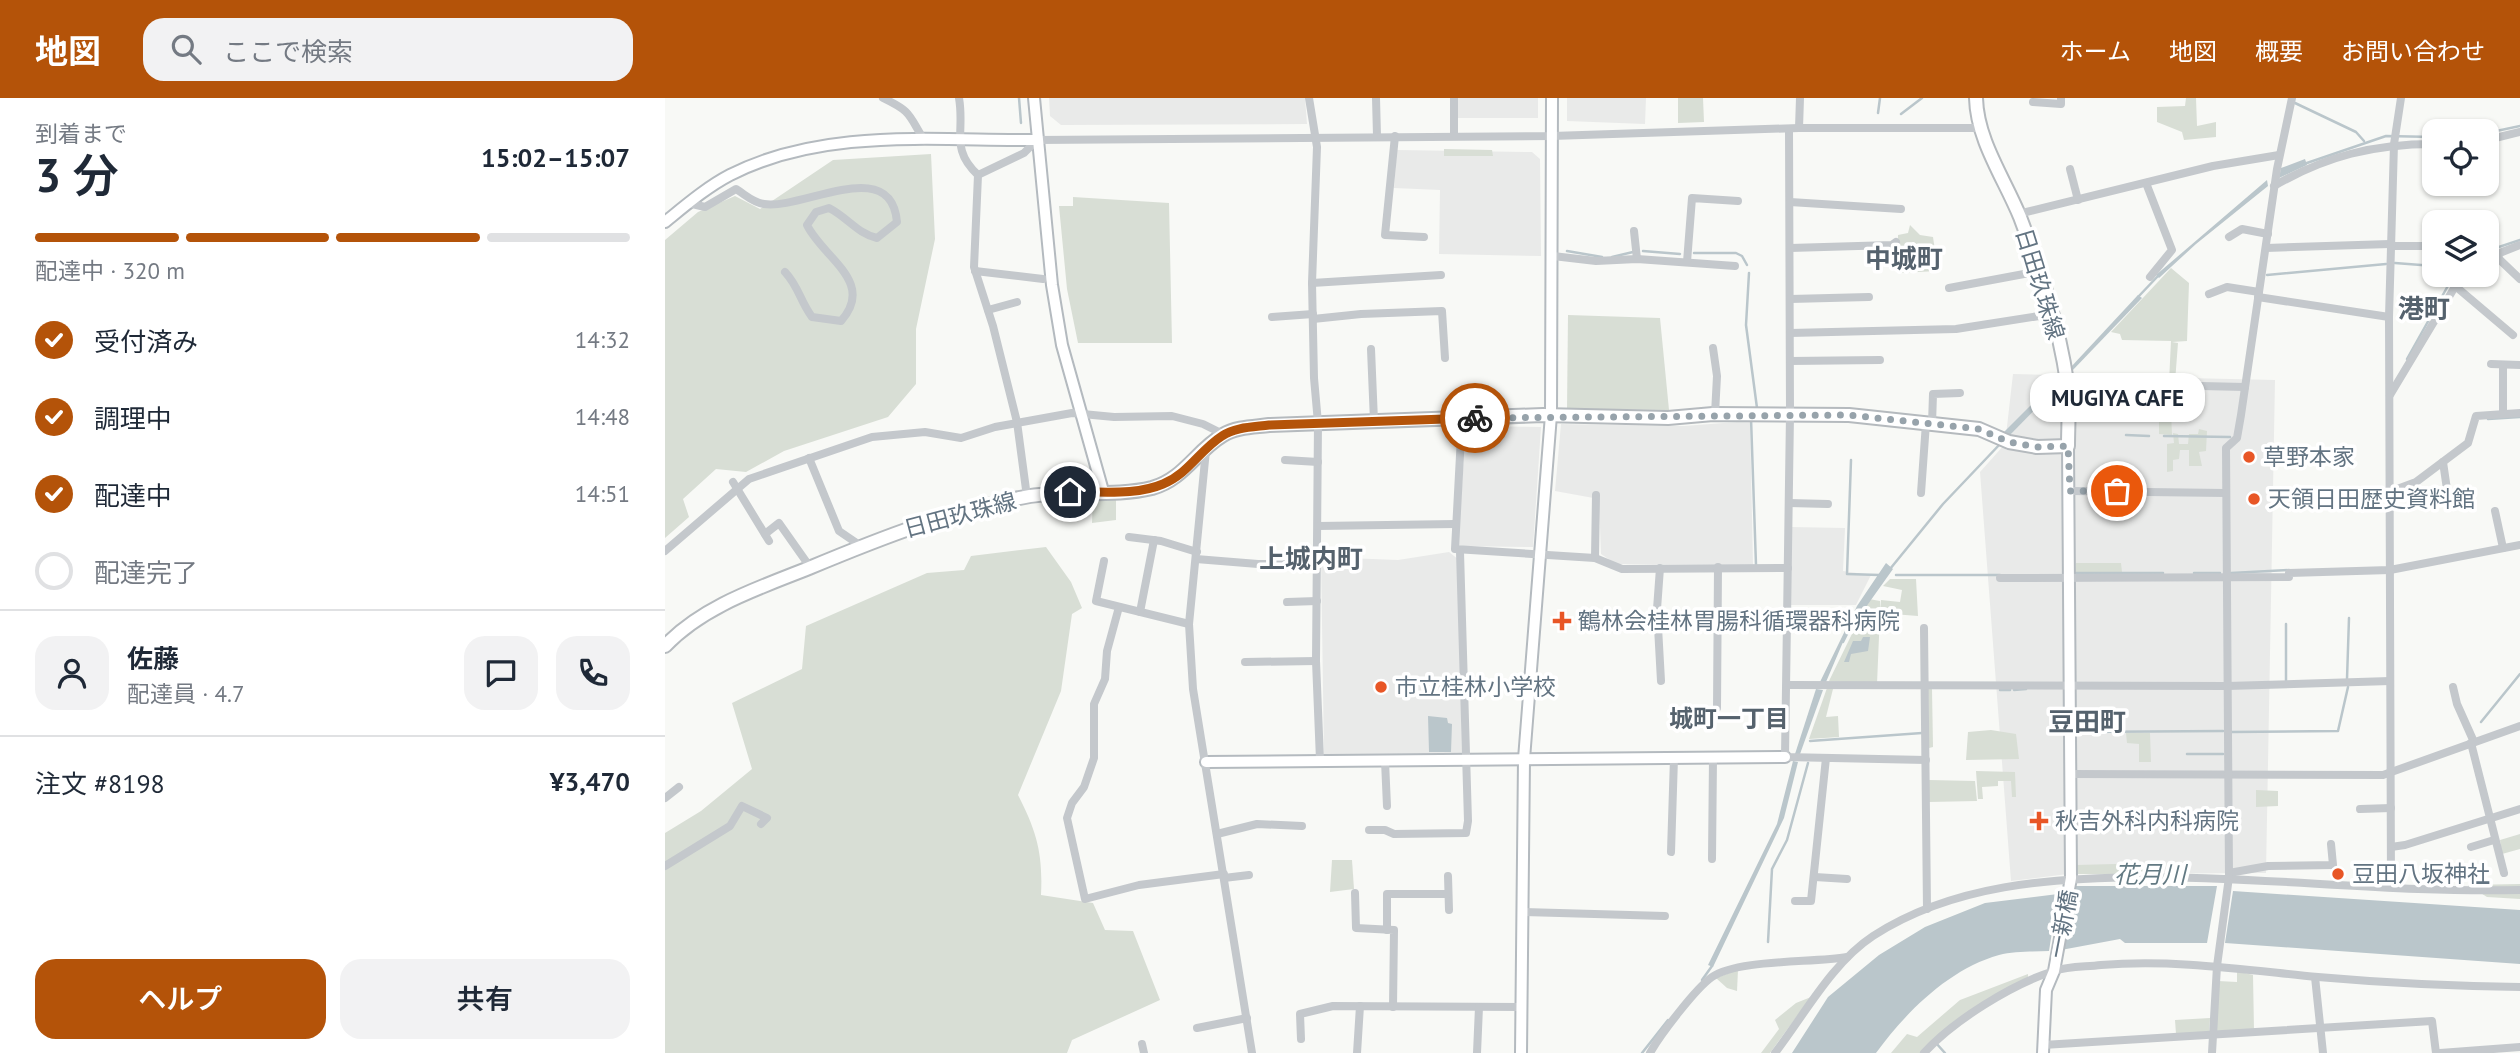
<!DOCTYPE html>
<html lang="ja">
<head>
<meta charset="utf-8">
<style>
  :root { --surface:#fff; --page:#f2f2f3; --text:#1f2937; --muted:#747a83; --line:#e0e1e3; --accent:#b45309 }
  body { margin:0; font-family:"PT Sans","Noto Sans JP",sans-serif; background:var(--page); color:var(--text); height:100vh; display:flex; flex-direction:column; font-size:26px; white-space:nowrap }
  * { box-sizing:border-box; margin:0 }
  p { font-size:23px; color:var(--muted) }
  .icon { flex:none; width:38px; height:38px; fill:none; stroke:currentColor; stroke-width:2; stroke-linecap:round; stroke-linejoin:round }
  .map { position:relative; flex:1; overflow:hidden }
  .drawer { display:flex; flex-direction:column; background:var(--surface); width:665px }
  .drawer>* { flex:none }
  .buttons { position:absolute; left:1757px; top:21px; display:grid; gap:14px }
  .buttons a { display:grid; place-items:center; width:77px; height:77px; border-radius:14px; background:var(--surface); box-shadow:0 2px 5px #0004; font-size:35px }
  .pin { position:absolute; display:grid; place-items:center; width:60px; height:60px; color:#fff; margin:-30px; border:4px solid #fff; border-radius:50%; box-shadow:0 2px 7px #0007 }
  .courier { position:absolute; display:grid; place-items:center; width:70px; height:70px; margin:-35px; border:5px solid #b45309; border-radius:50%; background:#fff; color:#222; box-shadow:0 2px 9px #0007 }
  .bubble { position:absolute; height:49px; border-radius:21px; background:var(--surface); box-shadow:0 2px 5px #0004; font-size:23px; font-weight:600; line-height:49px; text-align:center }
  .overview em { font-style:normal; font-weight:600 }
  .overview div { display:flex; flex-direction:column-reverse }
  .overview { display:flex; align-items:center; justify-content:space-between; height:119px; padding:0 35px }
  h1 { font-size:46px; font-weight:600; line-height:52px }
  .bar { display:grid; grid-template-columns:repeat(4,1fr); gap:10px 7px; align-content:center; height:84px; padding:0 35px }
  .bar i { height:9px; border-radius:5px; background:var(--line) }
  .bar .active { background:var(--accent) }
  .bar p { grid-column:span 4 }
  .line { display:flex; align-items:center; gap:18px; padding:0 35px; border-top:2px solid var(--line) }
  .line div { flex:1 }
  .round { display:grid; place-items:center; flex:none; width:74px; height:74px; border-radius:21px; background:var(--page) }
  ol { padding:0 35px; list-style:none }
  li { display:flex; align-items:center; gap:21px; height:77px }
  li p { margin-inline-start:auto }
  li .icon { padding:7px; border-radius:50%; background:var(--accent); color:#fff; stroke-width:4 }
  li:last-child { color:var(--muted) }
  li i { width:38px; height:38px; border:4px solid var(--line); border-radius:50% }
  .action { display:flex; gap:14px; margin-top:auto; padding:14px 35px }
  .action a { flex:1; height:80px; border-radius:21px; background:var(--accent); color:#fff; font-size:28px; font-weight:600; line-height:80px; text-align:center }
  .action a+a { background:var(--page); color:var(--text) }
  header { display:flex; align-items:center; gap:42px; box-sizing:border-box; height:98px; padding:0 35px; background:var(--accent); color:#fff }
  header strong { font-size:33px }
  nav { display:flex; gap:38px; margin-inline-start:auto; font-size:24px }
  .search { width:490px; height:63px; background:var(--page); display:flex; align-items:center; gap:18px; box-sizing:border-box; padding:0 24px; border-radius:21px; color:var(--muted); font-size:26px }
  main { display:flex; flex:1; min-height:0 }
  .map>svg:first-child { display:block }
  .built { fill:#e9eae9 }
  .green { fill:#d8ded5 }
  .water { fill:#bac6cb }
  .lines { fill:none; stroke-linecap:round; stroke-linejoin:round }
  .stream { stroke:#bac6cb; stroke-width:2.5 }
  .secondary-casing { stroke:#b4babf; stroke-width:14 }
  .primary-casing { stroke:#b5babe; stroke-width:16 }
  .street { stroke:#c4c8cc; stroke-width:8 }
  .secondary { stroke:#fff; stroke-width:10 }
  .primary { stroke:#fff; stroke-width:12 }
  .done { stroke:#97a3ab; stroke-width:7; stroke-dasharray:0 12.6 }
  .route { stroke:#b45309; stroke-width:9 }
  .poi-dot { fill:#e85626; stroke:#fff; stroke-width:2.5 }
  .labels { text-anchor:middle; stroke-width:7; stroke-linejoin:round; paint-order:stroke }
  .street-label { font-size:23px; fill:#637482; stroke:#fff }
  .poi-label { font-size:23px; fill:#637482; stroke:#fff; text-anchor:start }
  .neighbourhood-label { font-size:24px; font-weight:bold; fill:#55626d; stroke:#fff }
  .water-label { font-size:24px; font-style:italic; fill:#637a83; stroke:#fff }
  .quarter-label { font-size:26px; font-weight:bold; fill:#55626d; stroke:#fff }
</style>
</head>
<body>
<header>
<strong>地図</strong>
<div class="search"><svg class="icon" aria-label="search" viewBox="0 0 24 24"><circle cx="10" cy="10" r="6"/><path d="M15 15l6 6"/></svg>ここで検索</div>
<nav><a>ホーム</a><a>地図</a><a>概要</a><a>お問い合わせ</a></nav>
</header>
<main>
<section class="drawer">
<div class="overview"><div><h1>3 分</h1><p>到着まで</p></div><em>15:02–15:07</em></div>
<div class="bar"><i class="active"></i><i class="active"></i><i class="active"></i><i></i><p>配達中 · 320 m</p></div>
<ol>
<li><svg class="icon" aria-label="check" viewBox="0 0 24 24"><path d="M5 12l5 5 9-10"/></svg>受付済み<p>14:32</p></li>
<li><svg class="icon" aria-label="check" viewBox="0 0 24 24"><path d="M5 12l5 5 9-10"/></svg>調理中<p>14:48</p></li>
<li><svg class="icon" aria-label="check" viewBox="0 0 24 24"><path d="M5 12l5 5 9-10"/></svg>配達中<p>14:51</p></li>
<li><i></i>配達完了</li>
</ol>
<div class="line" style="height:126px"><a class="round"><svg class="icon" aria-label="person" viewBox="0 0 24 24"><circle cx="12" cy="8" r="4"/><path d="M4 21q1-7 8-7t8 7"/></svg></a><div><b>佐藤</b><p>配達員 · 4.7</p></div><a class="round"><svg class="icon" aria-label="chat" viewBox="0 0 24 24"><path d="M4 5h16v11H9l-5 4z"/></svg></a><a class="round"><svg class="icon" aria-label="phone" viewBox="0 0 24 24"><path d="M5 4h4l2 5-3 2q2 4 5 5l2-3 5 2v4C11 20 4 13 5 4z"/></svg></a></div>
<div class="line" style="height:91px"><div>注文 #8198</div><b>¥3,470</b></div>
<div class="action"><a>ヘルプ</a><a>共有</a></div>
</section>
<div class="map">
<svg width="1855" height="955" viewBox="0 0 1855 955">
  <rect width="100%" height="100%" fill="#f8f9f6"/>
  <g class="built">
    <polygon points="384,0 640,0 642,26 396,27 385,18"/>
    <polygon points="792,0 873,0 873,20 793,20"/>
    <polygon points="902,0 981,0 980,26 902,23"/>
    <polygon points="732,52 867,54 875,61 876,158 774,156 775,92 729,90"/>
    <polygon points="1348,276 1610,282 1601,775 1403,776 1346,783 1315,374 1340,346"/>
    <polygon points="1085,323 1088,467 951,466 936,456 934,401 890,393 896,326 1019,328"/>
    <polygon points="801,328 876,329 868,449 793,448"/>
    <polygon points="1126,429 1180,430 1178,473 1206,477 1191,507 1125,507"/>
    <polygon points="784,454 794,462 797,656 659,657 656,459 733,462"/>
  </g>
  <g class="green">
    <polygon points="1013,0 1038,0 1039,24 1013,25"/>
    <polygon points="1521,0 1531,0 1532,28 1551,24 1551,39 1519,42 1517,34 1492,24 1492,9 1520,8"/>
    <polygon points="779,51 827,52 828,58 779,58"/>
    <polygon points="266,56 270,141 251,231 251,286 223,319 119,353 81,374 51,371 18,401 24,419 0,440 0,142 33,114 70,98 95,111 168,62"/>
    <polygon points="408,99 504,105 507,245 413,245 402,191 394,108 408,108"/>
    <polygon points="1245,127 1255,137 1268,139 1273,173 1232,175 1233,137 1243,135"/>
    <polygon points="1506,170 1524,185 1522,243 1507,244 1513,245 1510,284 1504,284 1506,243 1457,242 1455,236 1446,234"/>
    <polygon points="903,217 995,220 1004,312 902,311"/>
    <polygon points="1494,313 1506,314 1507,337 1494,336"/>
    <polygon points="1534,331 1542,333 1541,353 1534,354 1537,368 1524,368 1524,352 1515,352 1514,361 1508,362 1508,373 1502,374 1502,346 1509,345 1508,335 1513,336 1514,346 1523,346 1524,336 1533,336"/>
    <polygon points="428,399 451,399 451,422 427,425"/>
    <path d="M381,449L406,484L417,510L407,516L396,593L353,697C372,734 378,756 376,797L428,805L440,832L468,833L495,902L407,942L402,955H0V735L36,713L87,671L67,605L137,571L141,528L262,475L299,472L306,458Z"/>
    <polygon points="1411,465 1456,465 1457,474 1411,474"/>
    <polygon points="1225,481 1251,481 1253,518 1215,515 1212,586 1164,583 1204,501 1215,503 1215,513 1216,502 1235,504 1237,492 1218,488"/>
    <polygon points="1162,590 1168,591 1161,619 1173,618 1174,639 1144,641"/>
    <polygon points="1263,591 1267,591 1268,649 1264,650"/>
    <polygon points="1326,632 1351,636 1354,661 1301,662 1303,634"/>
    <polygon points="1461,635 1485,635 1486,664 1474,664 1474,646 1462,645"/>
    <polygon points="1311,673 1350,674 1351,699 1347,699 1346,683 1333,683 1333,688 1317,689 1318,701 1313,701"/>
    <polygon points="1264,682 1310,683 1312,703 1264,704"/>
    <polygon points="1591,692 1613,693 1613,708 1591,709"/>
    <polygon points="1855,736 1855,751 1837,756 1835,742"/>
    <polygon points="667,762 687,762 689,791 665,794"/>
    <polygon points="1489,765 1489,776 1413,776 1411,767"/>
    <polygon points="1855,786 1855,801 1822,799 1803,787"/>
    <polygon points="1073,872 1072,893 1062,890 1051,880"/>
    <polygon points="1572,873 1588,877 1589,932 1550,934 1553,883 1572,884"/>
    <polygon points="1363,876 1363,881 1315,906 1256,955 1226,955 1242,936 1252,939 1295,902"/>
    <polygon points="1146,899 1105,955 1096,955 1114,931 1110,922 1131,905"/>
    <polygon points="1545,920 1544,934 1511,936 1510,922"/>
  </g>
  <g class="water">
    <polygon points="1640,61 1642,67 1614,80 1616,70"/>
    <polygon points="1602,82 1603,88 1531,146 1494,180 1491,177"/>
    <polygon points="1473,197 1477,200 1406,274 1405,270"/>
    <polygon points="1394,279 1396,285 1341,341 1335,338"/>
    <polygon points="1221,465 1228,471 1181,537 1161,584 1155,584 1192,508"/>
    <polygon points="1198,539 1205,539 1203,553 1186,556 1184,564 1179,564 1188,543 1196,543"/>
    <polygon points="1151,591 1158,592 1135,656 1130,656"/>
    <polygon points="763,618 782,620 783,625 787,626 786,654 764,654"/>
    <polygon points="1128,663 1133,664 1119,720 1048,869 1043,867 1112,726"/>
    <polygon points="1411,788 1552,788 1542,845 1460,845 1455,841 1396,852"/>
    <polygon points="1568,793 1855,812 1855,866 1560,845"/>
    <path d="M1393,796L1384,853C1368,854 1349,853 1334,857C1284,871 1241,914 1211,955H1127L1163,899L1214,857L1260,829L1320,805Z"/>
  </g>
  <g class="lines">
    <g class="stream">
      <polyline points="354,0 356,25"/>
      <polyline points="1630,5 1691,34 1699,43"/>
      <polyline points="1213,15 1215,0"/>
      <polyline points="1236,16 1257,0"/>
      <polyline points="1822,35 1855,28"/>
      <polyline points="1639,66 1721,38 1769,39"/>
      <polyline points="902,153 937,159"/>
      <polyline points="978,153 1015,156"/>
      <polyline points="1822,153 1855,142"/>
      <polyline points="1029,155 1071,155 1077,158 1082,167"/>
      <polyline points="947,159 968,154"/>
      <polyline points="1730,165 1769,168"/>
      <polyline points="1084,175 1081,227 1092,310"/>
      <polyline points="1602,177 1721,166"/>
      <polyline points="1473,199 1493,178"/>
      <polyline points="1742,261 1789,177"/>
      <polyline points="1086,320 1091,467"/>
      <polyline points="1823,321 1855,319"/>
      <polyline points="1461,337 1484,338"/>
      <polyline points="1499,338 1565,339"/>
      <polyline points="1186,362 1182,476 1214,477"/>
      <polyline points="1732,396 1751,387"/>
      <polyline points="1225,471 1278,406 1336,345"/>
      <polyline points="1411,475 1498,475"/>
      <polyline points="1529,475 1555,475"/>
      <polyline points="1566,475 1624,472"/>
      <polyline points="1231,477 1335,477"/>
      <polyline points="1621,526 1621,584"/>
      <polyline points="1178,544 1187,526"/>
      <polyline points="1682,581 1684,520"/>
      <polyline points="1335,592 1345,592"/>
      <polyline points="1349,592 1361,591"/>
      <polyline points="1816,624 1855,576"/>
      <polyline points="1411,634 1558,633"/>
      <polyline points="1567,634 1673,633 1683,589"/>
      <polyline points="1145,643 1257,635"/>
      <polyline points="1522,656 1558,656"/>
      <polyline points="1103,844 1107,771 1122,742 1143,665"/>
      <polyline points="1037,882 1047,868"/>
      <polyline points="1271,945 1280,955"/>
      <polyline points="977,955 1003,922"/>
    </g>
    <defs>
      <g id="secondary">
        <polyline points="369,0 387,187 397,247 438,393"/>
        <path d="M0,124C21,107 42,89 65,77C159,29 271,43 372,42"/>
        <polyline points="541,664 1120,659"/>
        <polyline points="856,955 859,661 886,317 887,0"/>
        <polyline points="1378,955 1381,892 1389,873 1406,780 1403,348"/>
      </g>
      <path id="primary" d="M0,548C38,508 94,490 144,470C216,440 287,412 365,398C403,392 451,399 487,390C519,381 531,353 558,337C571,329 589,329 604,327L878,317L1003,320L1048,316L1184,317L1314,331L1344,344L1372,349L1403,348C1403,327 1405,304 1402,284C1394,227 1375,172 1355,119C1339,80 1312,42 1311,0"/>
    </defs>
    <use href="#secondary" class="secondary-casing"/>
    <use href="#primary" class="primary-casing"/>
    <g class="street">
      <path d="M218,0C247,14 243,16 259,42"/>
      <path d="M294,0C300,34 285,51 313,77L309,169L328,228L352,324L362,399"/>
      <polyline points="644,0 652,49 647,185 649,280 653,325 651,563 655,662"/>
      <polyline points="711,0 712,38"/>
      <polyline points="789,0 789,37"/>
      <polyline points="1368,4 1396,6 1396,0"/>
      <polyline points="1134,30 1135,0"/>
      <polyline points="1124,31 1125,316 1120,659 1261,662"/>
      <polyline points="730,38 720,137 759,139"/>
      <polyline points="1822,42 1855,34"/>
      <polyline points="1405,71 1413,102"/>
      <polyline points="313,77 359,55 372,42 887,38 1134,30 1314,30"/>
      <polyline points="1481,85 1507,152 1485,179"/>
      <path d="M1609,88C1661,58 1709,46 1769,46"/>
      <polyline points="1125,104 1236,111"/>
      <path d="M23,105L40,109L71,91C81,97 87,104 99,106C138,112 226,56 232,124L212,140C193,136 182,119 164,110L151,114L142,127C158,160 211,184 176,223L147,219C135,203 134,189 120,174"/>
      <polyline points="1353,116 1548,68 1614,57"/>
      <polyline points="969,133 972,161"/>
      <polyline points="1564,139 1577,131 1603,136"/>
      <polyline points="1726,148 1769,148"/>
      <polyline points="1125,150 1227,147 1231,144"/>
      <polyline points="1601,150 1725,146"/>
      <polyline points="1831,154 1835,162 1855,181"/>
      <polyline points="888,158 931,163 972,161 1070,168"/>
      <polyline points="1822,160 1855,147"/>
      <polyline points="1022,164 1027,100 1073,103"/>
      <polyline points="310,173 378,181"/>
      <polyline points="647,185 776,177"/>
      <polyline points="1789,187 1848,237"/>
      <polyline points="1284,190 1375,173"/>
      <polyline points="1544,196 1562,189 1594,194"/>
      <polyline points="1593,199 1724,219"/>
      <polyline points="1125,201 1204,199"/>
      <polyline points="323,212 352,204"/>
      <polyline points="607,219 648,216"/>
      <polyline points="648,221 696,216 777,213 780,260"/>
      <polyline points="1125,235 1291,231 1387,216"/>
      <polyline points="1048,250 1052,278 1050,316"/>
      <polyline points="706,251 709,323"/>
      <polyline points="1125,263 1215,262"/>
      <polyline points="1826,266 1855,267"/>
      <polyline points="1838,267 1838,316"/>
      <polyline points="1403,285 1580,289"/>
      <polyline points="1725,297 1797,177"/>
      <polyline points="797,320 790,451 930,460 957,471 1123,470"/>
      <polyline points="1267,326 1268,296 1295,295"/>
      <polyline points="541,352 524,526 528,591 587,955"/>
      <polyline points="144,360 174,433 196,448"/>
      <polyline points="620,362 653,364"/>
      <polyline points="1778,364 1784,405"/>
      <polyline points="68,384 104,443"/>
      <polyline points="1405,393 1560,395"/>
      <polyline points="1724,394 1751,384 1803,345 1811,318 1855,315"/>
      <polyline points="1256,395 1261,325"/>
      <polyline points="1124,405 1163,406"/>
      <polyline points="1830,413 1838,450"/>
      <polyline points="653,428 790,426"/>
      <polyline points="100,436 114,425 145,469"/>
      <polyline points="464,439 496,443 532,454"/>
      <polyline points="0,453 84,381 207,339 260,334 296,340 330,329 407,315 449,319 507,318 538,326 558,336"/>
      <polyline points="930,460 931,397"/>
      <polyline points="531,461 593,466 653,466"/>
      <polyline points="439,463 431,503 524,526"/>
      <polyline points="995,470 992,511 996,583"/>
      <polyline points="1335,480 1624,479 1624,475 1725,472 1855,447"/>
      <polyline points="622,504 652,503"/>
      <polyline points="454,509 442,553 440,581 429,606 429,660 419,689 407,705 402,720 420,801 474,787 559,776"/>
      <polyline points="475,514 489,442"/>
      <polyline points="1259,530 1262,811"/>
      <polyline points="580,564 651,563"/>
      <polyline points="1122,587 1562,588 1725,583"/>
      <polyline points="1788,589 1792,606 1809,644"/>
      <polyline points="1052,610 1053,469"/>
      <polyline points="1806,645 1839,775"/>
      <polyline points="720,663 722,708"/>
      <polyline points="1406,676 1718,677 1855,628"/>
      <polyline points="0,700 14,689"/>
      <polyline points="1695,711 1726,710"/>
      <polyline points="704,732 720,732 729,736 801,735 803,723 795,454"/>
      <polyline points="552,736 592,726 637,728"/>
      <polyline points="1726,749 1740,747 1855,711"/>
      <polyline points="1806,749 1829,742"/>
      <polyline points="1006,754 1009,660"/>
      <polyline points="1047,761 1048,660"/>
      <polyline points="0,768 65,728 77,708 102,720 96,726"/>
      <polyline points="1564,775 1603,768 1668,767 1666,746"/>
      <polyline points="783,778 784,812"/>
      <polyline points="1150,779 1182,781"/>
      <polyline points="559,780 584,777"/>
      <polyline points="1726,788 1724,219 1729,46 1736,0"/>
      <polyline points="690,795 691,830 729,832 728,909"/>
      <polyline points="1130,803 1146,803 1161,660"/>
      <polyline points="857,814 1000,818"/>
      <polyline points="722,832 722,796 783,796"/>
      <polyline points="1650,879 1658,955"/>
      <polyline points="532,930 582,920"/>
      <polyline points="636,941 635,916 668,908 856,909"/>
      <polyline points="477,946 479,955"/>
      <polyline points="1378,947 1767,923 1771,955"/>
      <polyline points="692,955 695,908"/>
      <polyline points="812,955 814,909"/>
      <path d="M985,955C995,937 1031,890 1047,879C1073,861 1148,865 1182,859"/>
      <path d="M1110,955C1140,916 1167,865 1208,838C1288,786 1387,780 1479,779C1604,779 1730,795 1855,792"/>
      <path d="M1259,955C1288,923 1347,886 1389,873C1404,868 1420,869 1436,867C1509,861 1581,872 1653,879C1721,885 1787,888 1855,889"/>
      <polyline points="1547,955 1552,868 1564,779 1561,350 1572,340 1576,317 1612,71 1627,0"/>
      <polyline points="1775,955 1855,949"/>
    </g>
    <use href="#secondary" class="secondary"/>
    <use href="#primary" class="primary"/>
  </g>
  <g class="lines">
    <polyline class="done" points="810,320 1184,317 1314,331 1344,344 1371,349 1403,348 1405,393 1452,393"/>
    <path class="route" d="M405,394C435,393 470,398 498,386C523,376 535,352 557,338C570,329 589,329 604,327L810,320"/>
  </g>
  <g class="poi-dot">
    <circle cx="1584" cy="359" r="7"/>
    <circle cx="1589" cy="401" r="7"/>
    <path d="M893.5 512.5h7v7h7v7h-7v7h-7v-7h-7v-7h7z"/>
    <circle cx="716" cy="589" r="7"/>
    <path d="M1370.5 712.5h7v7h7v7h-7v7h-7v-7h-7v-7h7z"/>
    <circle cx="1673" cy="776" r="7"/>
  </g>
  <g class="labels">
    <g class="street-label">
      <text transform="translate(1375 186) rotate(73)" y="8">日田玖珠線</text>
      <text transform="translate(295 417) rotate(-15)" y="8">日田玖珠線</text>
      <text transform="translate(1398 826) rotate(-79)" y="8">一新橋</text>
    </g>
    <g class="poi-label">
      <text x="1598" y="367">草野本家</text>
      <text x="1603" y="409">天領日田歴史資料館</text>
      <text x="913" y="531">鶴林会桂林胃腸科循環器科病院</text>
      <text x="730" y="597">市立桂林小学校</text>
      <text x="1390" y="731">秋吉外科内科病院</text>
      <text x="1687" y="784">豆田八坂神社</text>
    </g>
    <g class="neighbourhood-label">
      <text x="1064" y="629">城町一丁目</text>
    </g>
    <g class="water-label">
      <text x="1485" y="785">花月川</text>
    </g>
    <g class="quarter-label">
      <text x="1239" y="170">中城町</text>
      <text x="1759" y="220">港町</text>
      <text x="646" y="470">上城内町</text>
      <text x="1422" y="633">豆田町</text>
    </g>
  </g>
</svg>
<div class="buttons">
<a><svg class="icon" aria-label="locate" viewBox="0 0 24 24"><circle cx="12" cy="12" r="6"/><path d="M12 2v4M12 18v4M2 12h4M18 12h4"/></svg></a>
<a><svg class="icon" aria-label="layers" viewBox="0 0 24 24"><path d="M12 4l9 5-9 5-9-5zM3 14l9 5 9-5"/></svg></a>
</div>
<div class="pin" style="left:1452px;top:393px;background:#ea580c"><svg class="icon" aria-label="bag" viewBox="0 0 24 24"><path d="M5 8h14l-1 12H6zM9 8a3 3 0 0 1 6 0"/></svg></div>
<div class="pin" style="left:405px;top:394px;background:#1f2937"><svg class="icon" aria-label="home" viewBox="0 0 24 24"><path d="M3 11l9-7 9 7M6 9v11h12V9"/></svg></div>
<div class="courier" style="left:810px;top:320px"><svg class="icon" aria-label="bike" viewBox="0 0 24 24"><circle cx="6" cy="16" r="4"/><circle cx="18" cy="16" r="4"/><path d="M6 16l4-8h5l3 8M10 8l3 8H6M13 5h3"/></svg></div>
<div class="bubble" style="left:1365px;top:275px;width:175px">MUGIYA CAFE</div>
</div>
</main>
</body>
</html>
